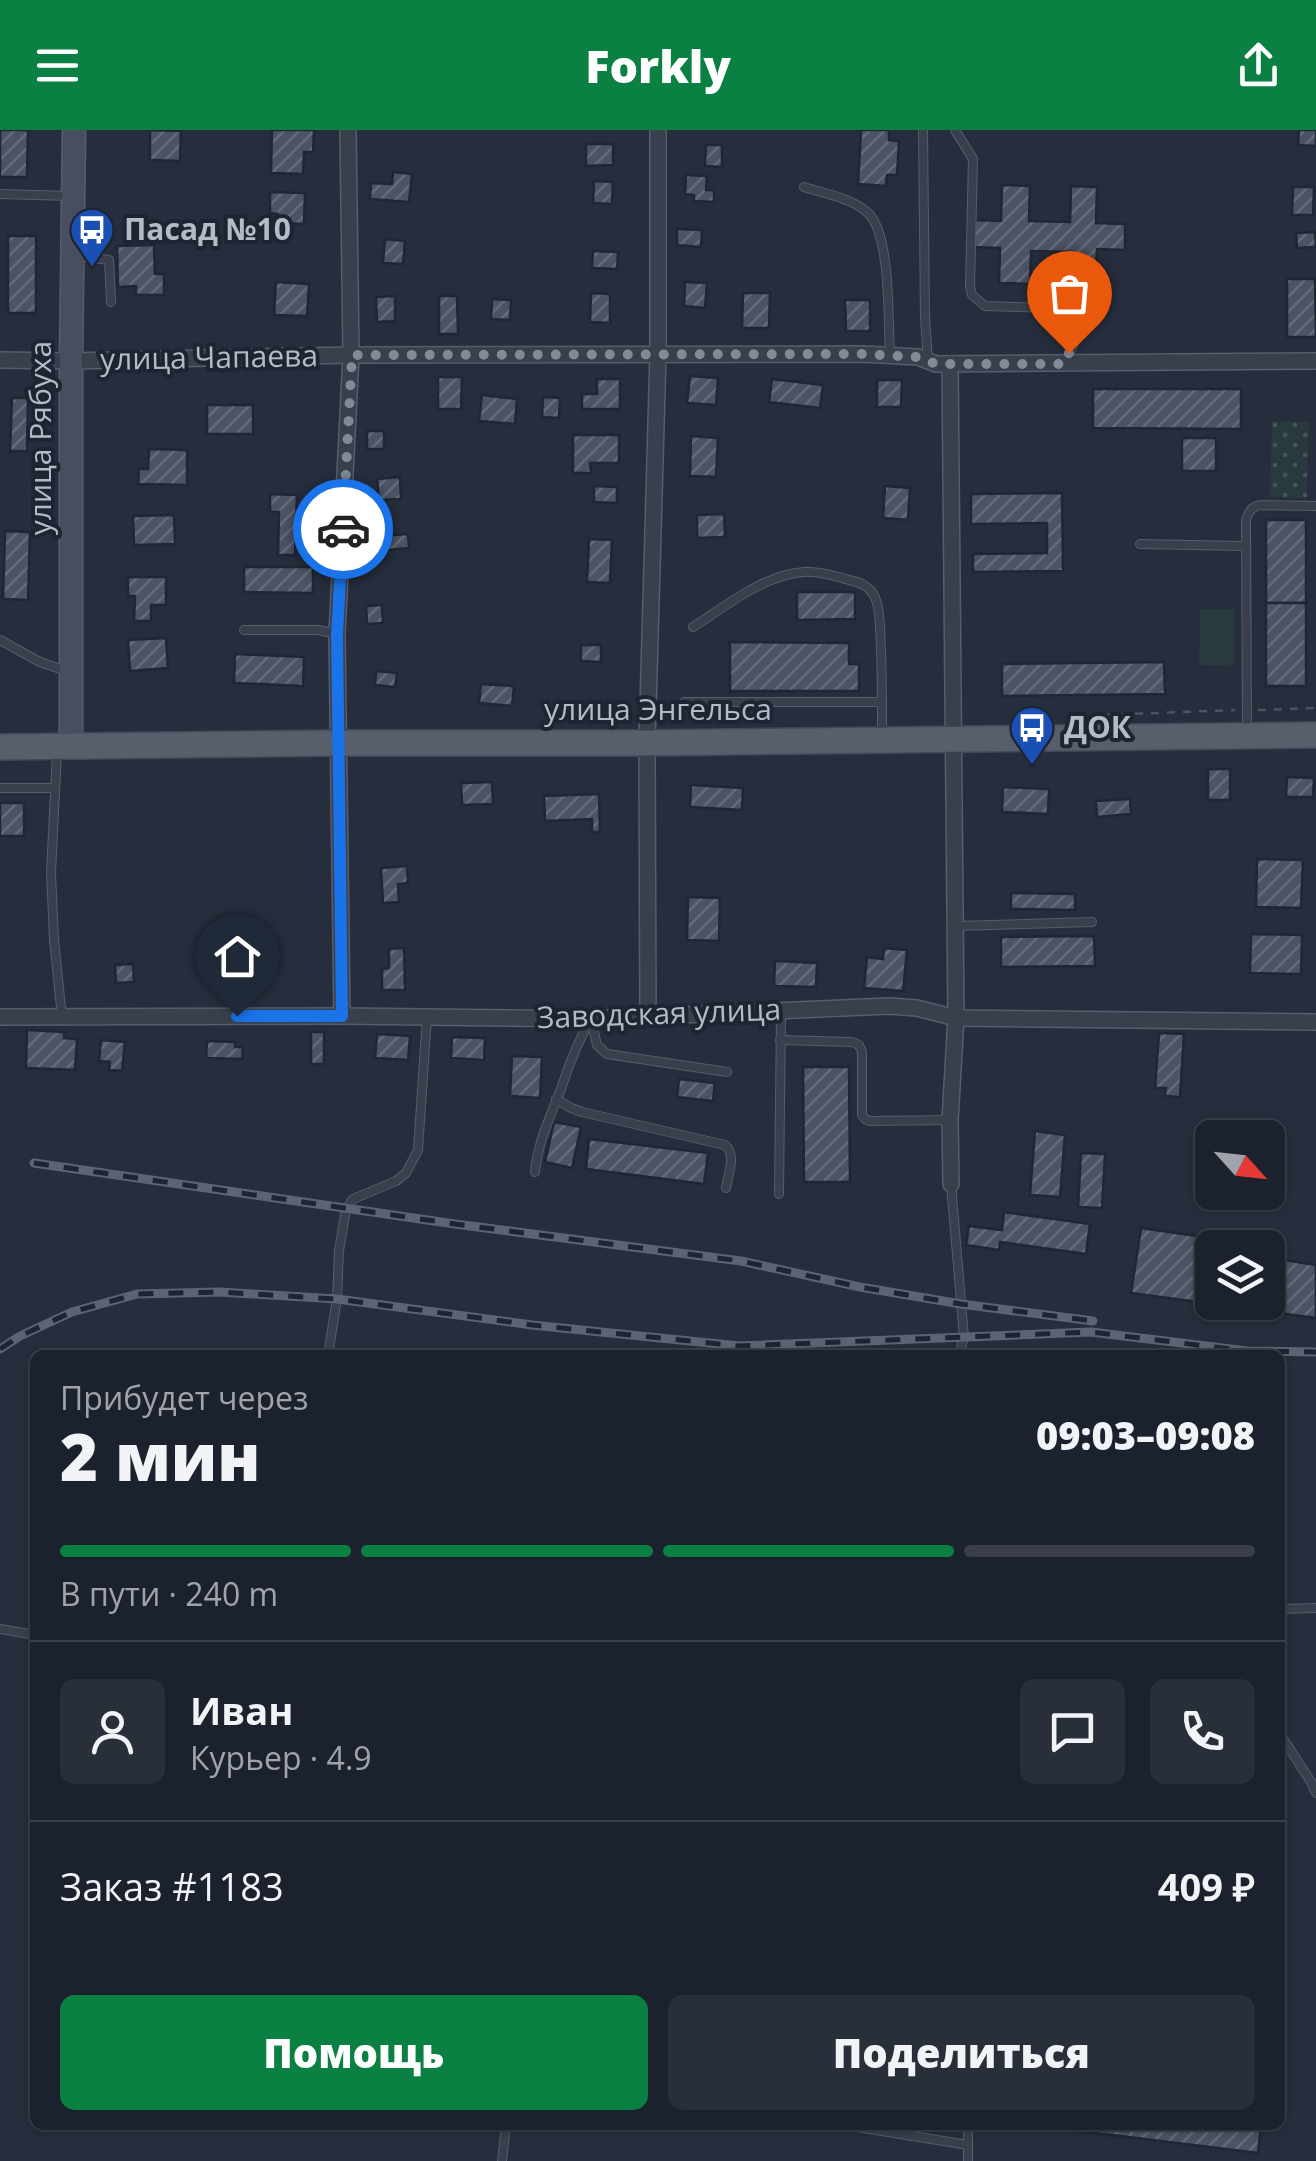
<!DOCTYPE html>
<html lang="ru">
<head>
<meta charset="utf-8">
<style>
  :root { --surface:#1c222d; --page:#292f39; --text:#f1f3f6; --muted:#a0a4aa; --line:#3a3f49; --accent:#0b8043 }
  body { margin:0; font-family:"Open Sans",sans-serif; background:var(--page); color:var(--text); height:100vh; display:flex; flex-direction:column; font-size:38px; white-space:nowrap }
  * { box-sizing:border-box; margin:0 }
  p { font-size:32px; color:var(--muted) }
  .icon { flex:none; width:55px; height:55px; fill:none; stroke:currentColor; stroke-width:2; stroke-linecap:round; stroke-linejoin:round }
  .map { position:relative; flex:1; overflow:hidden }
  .side { position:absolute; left:30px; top:1220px; width:1255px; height:780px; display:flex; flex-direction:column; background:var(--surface); border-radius:15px; box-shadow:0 2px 8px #0004,0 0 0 2px var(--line) }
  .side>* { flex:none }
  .needle { width:65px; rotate:117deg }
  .tools { position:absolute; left:1195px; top:990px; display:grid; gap:20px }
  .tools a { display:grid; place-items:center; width:90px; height:90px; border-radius:15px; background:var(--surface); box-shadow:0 2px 8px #0004,0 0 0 2px var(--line); font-size:50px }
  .pin { position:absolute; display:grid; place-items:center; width:85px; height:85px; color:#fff; margin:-102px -42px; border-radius:50% 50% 50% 0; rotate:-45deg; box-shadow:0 0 10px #0007 }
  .pin .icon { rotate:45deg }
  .courier { position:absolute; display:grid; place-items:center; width:100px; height:100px; margin:-50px; border:8px solid #1a73e8; border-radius:50%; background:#fff; color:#222; box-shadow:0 2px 12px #0007 }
  .summary em { font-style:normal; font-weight:800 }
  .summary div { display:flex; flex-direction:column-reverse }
  .summary { display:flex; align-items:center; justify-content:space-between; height:170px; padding:0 30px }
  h1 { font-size:65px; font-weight:800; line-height:75px }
  .bar { display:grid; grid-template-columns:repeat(4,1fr); gap:15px 10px; align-content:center; height:120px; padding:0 30px }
  .bar i { height:12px; border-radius:8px; background:var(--line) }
  .bar .selected { background:var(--accent) }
  .bar p { grid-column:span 4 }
  .line { display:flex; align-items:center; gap:25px; padding:0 30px; border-top:2px solid var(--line) }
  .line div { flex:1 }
  .round { display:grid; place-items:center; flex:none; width:105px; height:105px; border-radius:15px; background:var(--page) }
  .action { display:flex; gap:20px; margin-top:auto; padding:20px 30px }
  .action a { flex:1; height:115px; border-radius:15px; background:var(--accent); color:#fff; font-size:40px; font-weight:800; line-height:115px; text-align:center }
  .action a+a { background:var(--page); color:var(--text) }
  header { display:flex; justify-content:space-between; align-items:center; height:130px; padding:0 30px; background:var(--accent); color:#fff; font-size:45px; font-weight:800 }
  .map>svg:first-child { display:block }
  .park { fill:url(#park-dots) }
  .garden { fill:#283a3e }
  .building { fill:url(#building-hatch); stroke:#202633; stroke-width:2.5; fill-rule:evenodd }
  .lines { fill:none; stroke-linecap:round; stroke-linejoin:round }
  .lane-casing { stroke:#575d6a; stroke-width:10 }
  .street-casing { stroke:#575d6a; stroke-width:18 }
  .secondary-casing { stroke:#575d6a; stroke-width:25 }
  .primary-casing { stroke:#424855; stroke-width:28 }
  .path { stroke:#47575c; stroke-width:2.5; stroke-dasharray:8 8; stroke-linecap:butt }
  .lane { stroke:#393f4c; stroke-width:8 }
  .street { stroke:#393f4c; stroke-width:15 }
  .secondary { stroke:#484e5f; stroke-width:22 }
  .primary { stroke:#575e6c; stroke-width:25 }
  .rail-casing { stroke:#5c6373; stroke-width:9 }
  .rail { stroke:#1e2431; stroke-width:5; stroke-dasharray:15; stroke-linecap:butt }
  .done { stroke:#838996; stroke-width:10; stroke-dasharray:0 18 }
  .route { stroke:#1a73e8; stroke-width:12 }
  .labels { text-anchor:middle; stroke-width:8; stroke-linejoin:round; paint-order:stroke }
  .poi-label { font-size:30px; font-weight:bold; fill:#b5bac7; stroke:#1e2431; text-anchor:start }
  .street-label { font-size:30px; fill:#b5bac7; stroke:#1e2431 }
</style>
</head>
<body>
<header><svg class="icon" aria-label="menu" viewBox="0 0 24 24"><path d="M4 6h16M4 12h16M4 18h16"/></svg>Forkly<svg class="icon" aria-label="share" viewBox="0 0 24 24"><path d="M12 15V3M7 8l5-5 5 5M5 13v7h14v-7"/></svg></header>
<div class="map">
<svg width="1316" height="2031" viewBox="0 0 1316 2031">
  <defs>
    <pattern id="park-dots" width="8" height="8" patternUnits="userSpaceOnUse" patternTransform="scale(2.5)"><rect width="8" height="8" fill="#283a3e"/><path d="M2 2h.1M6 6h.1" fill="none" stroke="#455458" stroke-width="1.8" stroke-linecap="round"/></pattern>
    <pattern id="building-hatch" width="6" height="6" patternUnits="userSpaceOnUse" patternTransform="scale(2.5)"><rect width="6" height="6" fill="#4c5364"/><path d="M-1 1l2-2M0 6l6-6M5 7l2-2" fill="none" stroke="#646a79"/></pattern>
  </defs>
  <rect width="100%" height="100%" fill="#262d3c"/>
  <polygon class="park" points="1272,291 1309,292 1307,368 1270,367"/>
  <polygon class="garden" points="1200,479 1235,479 1234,536 1199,535"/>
  <g class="building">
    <polygon points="0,0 28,0 27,47 0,47"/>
    <polygon points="150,0 181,1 180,31 150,30"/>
    <polygon points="272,0 314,0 313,22 304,22 303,44 271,43"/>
    <polygon points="861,0 889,0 889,10 899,11 897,45 887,45 886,56 858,54"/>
    <polygon points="1299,0 1316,0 1316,16 1298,15"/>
    <polygon points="586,14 613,14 613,35 586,36"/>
    <polygon points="706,15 722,15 722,37 705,36"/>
    <polygon points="393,42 412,44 409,72 370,69 371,53 392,54"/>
    <polygon points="686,45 707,46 706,60 714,60 714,72 694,71 694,65 685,64"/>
    <polygon points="594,51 613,52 612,74 593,73"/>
    <polygon points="1002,55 1030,56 1029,91 1070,92 1071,56 1097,57 1096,93 1125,94 1125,120 1097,119 1095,158 1070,158 1072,122 1031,121 1030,154 999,153 1000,118 972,117 972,90 1001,91"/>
    <polygon points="1293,57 1314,57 1313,85 1292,85"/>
    <polygon points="270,62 305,63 304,94 278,93 278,84 270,83"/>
    <polygon points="677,99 702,100 701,117 677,115"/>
    <polygon points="1315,102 1316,117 1297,118 1296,103"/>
    <rect x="8" y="106" width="28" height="77"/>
    <polygon points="385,109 405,111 403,134 383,133"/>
    <polygon points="154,115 155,144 164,144 164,165 136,165 136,156 118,157 117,116"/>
    <polygon points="593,121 618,122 617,139 592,138"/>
    <polygon points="1287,149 1315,149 1316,207 1287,207"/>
    <polygon points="276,152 309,154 307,186 274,185"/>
    <polygon points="685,152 707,153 705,178 684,176"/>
    <polygon points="591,163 610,164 610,193 590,192"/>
    <polygon points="743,163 770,163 769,198 742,198"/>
    <polygon points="395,166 395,191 377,192 376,167"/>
    <polygon points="439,166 457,166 458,204 439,204"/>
    <polygon points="492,169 511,170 510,190 491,189"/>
    <polygon points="845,170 870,170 870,201 846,201"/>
    <polygon points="690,246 718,248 716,275 687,273"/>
    <polygon points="438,247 462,247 461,279 438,279"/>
    <polygon points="597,249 620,249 620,279 582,279 582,264 597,264"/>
    <polygon points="772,249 823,255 820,278 769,272"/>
    <polygon points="877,250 902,250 901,277 877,277"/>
    <polygon points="1093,259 1241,259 1241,299 1093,298"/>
    <polygon points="482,265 517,269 515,294 479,291"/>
    <polygon points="543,267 560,268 559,288 542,287"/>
    <polygon points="12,268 28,268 27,321 10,321"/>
    <rect x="207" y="275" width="46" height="29"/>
    <rect x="367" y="301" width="17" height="18"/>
    <polygon points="573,305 619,305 619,333 590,333 591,343 573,343"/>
    <polygon points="691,306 718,308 716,347 690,346"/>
    <rect x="1182" y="308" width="34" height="33"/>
    <polygon points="149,319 187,320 187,355 138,354 139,339 148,339"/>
    <polygon points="400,347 401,369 379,370 377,349"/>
    <polygon points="594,356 617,357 617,373 594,372"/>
    <polygon points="885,356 910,358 908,390 883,388"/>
    <polygon points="1062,363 1063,441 973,442 973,424 1047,423 1047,393 971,394 971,364"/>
    <polygon points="270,364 297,365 295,425 278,425 279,382 270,382"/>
    <polygon points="724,384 725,407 697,408 697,385"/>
    <polygon points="174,385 175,414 134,415 133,386"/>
    <rect x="1266" y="390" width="40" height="83"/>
    <polygon points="5,401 30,402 28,470 3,469"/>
    <polygon points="408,404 409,418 379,421 377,406"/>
    <polygon points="589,409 612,410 610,453 587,452"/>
    <polygon points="244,437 313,437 313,463 244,462"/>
    <polygon points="128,447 166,447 166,475 151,475 151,491 134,491 135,466 128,466"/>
    <polygon points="797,462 855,462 855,489 797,490"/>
    <rect x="1266" y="473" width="40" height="83"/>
    <polygon points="382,475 383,493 367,494 366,476"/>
    <polygon points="166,508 168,538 130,541 128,510"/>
    <polygon points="730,512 849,513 849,534 859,534 859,561 730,561"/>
    <polygon points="581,515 601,515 601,532 581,531"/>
    <polygon points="235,524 304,527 303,556 234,553"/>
    <polygon points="1164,532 1165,564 1002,566 1002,534"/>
    <polygon points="376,541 397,543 395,557 375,555"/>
    <polygon points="481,554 514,556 512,576 479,573"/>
    <rect x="1208" y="639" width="22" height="31"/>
    <polygon points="1287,647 1314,648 1313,667 1286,667"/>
    <polygon points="492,652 493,674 462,675 461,653"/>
    <polygon points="691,655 743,658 742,680 690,677"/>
    <polygon points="1003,657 1049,659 1048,684 1002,682"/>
    <polygon points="599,664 600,702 592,702 592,689 545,691 544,666"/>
    <polygon points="1130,669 1131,684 1097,687 1096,671"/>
    <rect x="0" y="673" width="24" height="33"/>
    <polygon points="1257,729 1303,730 1301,778 1256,777"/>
    <polygon points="407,736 408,753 398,754 399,772 383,773 381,738"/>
    <polygon points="1011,763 1075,764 1075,780 1011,779"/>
    <polygon points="688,767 720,768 719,811 687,810"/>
    <polygon points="1251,804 1302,805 1301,844 1250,843"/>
    <polygon points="1094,806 1095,836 1001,837 1001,807"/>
    <polygon points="404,818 405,860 382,860 382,839 389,838 389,819"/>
    <polygon points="884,818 907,820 903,861 864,858 867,827 883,829"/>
    <polygon points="775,831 817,833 816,857 774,856"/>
    <polygon points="133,834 134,852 116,853 115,835"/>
    <polygon points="27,900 64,902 64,908 77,909 75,940 26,938"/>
    <rect x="311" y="902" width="13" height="32"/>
    <polygon points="1159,903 1184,904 1180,967 1165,966 1166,958 1155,958"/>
    <polygon points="377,904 410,906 408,930 375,928"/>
    <polygon points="452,907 485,908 484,930 451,928"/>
    <polygon points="101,910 125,912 122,941 109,940 110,932 99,931"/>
    <polygon points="207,911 235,912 235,917 243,917 242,929 206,928"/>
    <polygon points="512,926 542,927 540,968 510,966"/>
    <polygon points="803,937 849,937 850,1052 804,1052"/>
    <polygon points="679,949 715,953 713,971 677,967"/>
    <polygon points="554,992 581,997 572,1038 545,1032"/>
    <polygon points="1035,1001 1065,1005 1060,1067 1030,1065"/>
    <polygon points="589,1009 708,1023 704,1054 586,1039"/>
    <polygon points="1081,1023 1105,1024 1102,1078 1078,1077"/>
    <polygon points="1004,1082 1090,1094 1086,1124 1000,1112 999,1120 966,1115 969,1096 1002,1100"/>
    <path d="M1141,1098L1273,1117L1271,1128L1316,1135V1188L1131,1163ZM1212,1118H1268V1172H1212Z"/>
    <polygon points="1031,1995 1261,1995 1258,2023"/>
  </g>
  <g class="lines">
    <defs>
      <g id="lane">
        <polyline points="923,0 925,188 928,230"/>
        <polyline points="955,0 973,29 970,157 972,165 985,176 1082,179 1084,190 1065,234"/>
        <path d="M804,57C825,64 854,68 870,85C891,110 888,192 890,226"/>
        <polyline points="0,64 70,66"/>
        <polyline points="77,126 109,130 111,172"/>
        <polyline points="1140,414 1244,416"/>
        <path d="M693,497C726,476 763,445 804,442C819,441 835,446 849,450C863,453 873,458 877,473C881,488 880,505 881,520C882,548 882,577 882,605"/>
        <polyline points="244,500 318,500 337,504"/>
        <polyline points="0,510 40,532 66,541"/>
        <polyline points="684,572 882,572"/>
        <path d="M1247,602L1246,390C1249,381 1251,377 1261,375L1316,376"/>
        <polyline points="57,622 51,743 54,810 62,887"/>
        <polyline points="0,658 55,658"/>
        <polyline points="955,796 1092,792"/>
        <polyline points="591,889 597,915 607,924 727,942"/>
        <polyline points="780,910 852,912 859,915 862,922 862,985 865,989 870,991 950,990"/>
        <path d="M556,969L571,978L582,982L725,1015C737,1025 728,1044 726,1058"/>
        <path d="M535,1042C538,1010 551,986 562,956C570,932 578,911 591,889"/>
        <polyline points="951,1054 964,1207 959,1225"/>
        <polyline points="779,1064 781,881"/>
        <polyline points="328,1225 337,1169 339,1121 346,1079 353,1069 396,1051 406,1043 418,1020 427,887"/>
        <polyline points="1280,1479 1316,1478"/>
        <polyline points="0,1499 35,1505"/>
        <polyline points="1280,1604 1311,1652 1316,1663"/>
        <polyline points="845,1995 968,2015"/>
        <polyline points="968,1995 968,2031"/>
        <polyline points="502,2031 506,1995"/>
      </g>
      <g id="street">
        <polyline points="0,230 71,231 351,225 863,224 918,227 936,234 1316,231"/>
        <polyline points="950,234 956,888 950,990 951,1054"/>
        <polyline points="342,886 337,504 351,225 348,0"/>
        <polyline points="0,887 342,886 591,889 889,876 917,878 956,888 1316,892"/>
        <polyline points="648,888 647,613 658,224 658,0"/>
      </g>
      <polyline id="secondary" points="71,616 71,231 74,0"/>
      <polyline id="primary" points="0,617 338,613 647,613 1316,605"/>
    </defs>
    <use href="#lane" class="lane-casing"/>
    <use href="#street" class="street-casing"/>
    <use href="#secondary" class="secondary-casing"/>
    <use href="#primary" class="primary-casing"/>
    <g class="path">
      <polyline points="1258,580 1316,578"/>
      <polyline points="1103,585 1235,580"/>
    </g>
    <use href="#lane" class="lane"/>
    <use href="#street" class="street"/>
    <use href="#secondary" class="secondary"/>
    <use href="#primary" class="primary"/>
    <defs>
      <g id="rail">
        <polyline points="34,1033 455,1094 741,1131 860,1157 961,1174 1093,1191"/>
        <polyline points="0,1219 20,1206 72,1182 137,1164 219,1162 337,1169 532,1195 739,1216 1091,1202 1247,1221 1316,1222"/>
      </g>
    </defs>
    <use href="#rail" class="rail-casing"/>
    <use href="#rail" class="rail"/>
  </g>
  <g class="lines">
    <polyline class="done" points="343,399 352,225 862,224 918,227 936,234 1065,234 1069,223"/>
    <polyline class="route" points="237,886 342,886 337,504 343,399"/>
  </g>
  <defs>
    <symbol id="bus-pin" viewBox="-11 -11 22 30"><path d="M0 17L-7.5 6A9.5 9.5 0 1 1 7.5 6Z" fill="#1a4fb4" stroke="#1e2431"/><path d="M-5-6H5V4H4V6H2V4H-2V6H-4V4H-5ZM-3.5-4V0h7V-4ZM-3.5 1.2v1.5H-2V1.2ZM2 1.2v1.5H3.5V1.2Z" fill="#fff"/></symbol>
  </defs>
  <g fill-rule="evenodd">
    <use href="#bus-pin" x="67" y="75" width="50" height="68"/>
    <use href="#bus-pin" x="1007" y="573" width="50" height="68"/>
  </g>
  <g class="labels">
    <g class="poi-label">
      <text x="124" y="110">Пасад №10</text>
      <text x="1064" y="608">ДОК</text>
    </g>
    <g class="street-label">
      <text transform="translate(209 228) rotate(-1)" y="10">улица Чапаева</text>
      <text transform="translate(41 308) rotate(-90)" y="10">улица Рябуха</text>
      <text x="658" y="590">улица Энгельса</text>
      <text transform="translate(659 884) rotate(-2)" y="10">Заводская улица</text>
    </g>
  </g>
</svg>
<div class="tools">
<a><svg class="needle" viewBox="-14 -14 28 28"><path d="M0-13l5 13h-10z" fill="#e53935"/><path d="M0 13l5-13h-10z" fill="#a0a4aa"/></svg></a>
<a><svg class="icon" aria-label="layers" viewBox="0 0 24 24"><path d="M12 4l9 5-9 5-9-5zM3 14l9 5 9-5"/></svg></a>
</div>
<div class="pin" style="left:1069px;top:223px;background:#ea580c"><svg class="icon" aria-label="bag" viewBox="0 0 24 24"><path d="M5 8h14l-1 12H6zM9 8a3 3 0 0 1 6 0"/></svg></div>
<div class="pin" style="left:237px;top:886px;background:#1f2937"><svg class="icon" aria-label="home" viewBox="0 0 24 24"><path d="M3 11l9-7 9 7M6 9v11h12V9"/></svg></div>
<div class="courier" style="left:343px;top:399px"><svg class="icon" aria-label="car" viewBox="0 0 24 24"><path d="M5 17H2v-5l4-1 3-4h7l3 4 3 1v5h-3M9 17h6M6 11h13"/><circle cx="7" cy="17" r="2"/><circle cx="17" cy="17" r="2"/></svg></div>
<section class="side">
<div class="summary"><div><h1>2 мин</h1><p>Прибудет через</p></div><em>09:03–09:08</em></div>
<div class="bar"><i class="selected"></i><i class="selected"></i><i class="selected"></i><i></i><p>В пути · 240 m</p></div>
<div class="line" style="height:180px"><a class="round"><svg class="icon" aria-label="person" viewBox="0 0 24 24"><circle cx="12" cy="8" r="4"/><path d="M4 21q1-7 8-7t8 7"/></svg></a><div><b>Иван</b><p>Курьер · 4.9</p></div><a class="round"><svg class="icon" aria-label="chat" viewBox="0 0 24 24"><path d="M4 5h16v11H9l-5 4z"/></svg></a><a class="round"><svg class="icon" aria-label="phone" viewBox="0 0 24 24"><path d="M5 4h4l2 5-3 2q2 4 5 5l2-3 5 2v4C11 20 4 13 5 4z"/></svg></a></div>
<div class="line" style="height:130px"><div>Заказ #1183</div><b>409 ₽</b></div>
<div class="action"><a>Помощь</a><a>Поделиться</a></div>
</section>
</div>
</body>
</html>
